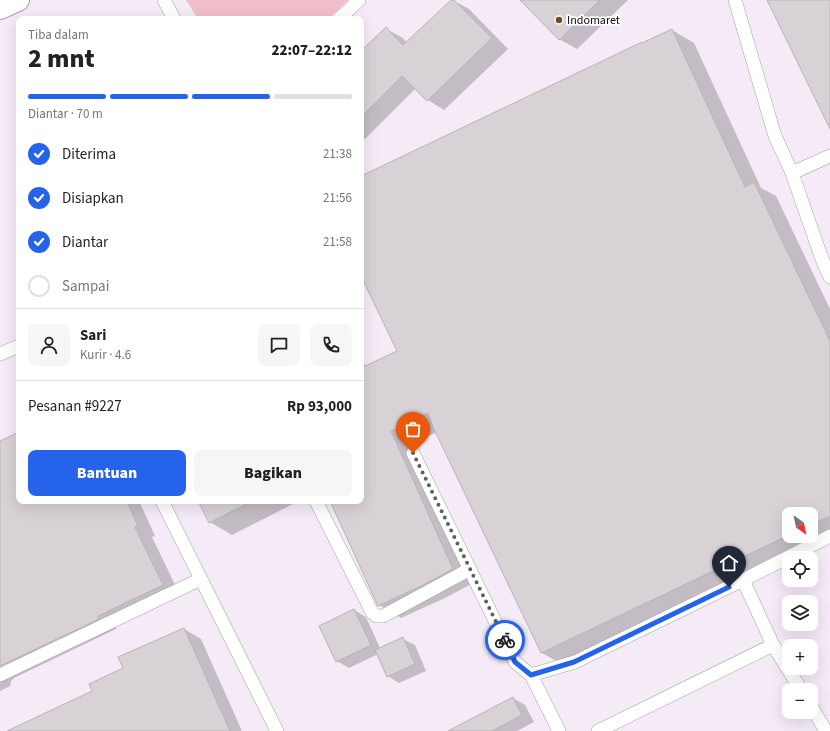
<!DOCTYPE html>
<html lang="id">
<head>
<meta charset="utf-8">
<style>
  :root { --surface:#fff; --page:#f6f6f6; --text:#222; --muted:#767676; --line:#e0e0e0; --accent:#2563eb }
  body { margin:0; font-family:"Source Sans 3",sans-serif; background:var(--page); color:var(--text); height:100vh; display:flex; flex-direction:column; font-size:15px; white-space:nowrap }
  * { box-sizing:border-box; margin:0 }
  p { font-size:13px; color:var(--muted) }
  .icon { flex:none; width:22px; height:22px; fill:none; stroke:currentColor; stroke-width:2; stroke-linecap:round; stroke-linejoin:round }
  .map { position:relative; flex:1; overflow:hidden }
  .sheet { position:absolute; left:16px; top:16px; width:348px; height:488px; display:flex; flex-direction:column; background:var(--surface); border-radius:8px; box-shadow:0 4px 16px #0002 }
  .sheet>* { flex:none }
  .needle { width:26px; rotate:147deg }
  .controls { position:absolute; left:782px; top:507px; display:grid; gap:8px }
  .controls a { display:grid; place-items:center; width:36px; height:36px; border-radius:8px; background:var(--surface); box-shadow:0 4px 16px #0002; font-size:20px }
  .pin { position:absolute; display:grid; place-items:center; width:34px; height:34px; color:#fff; margin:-41px -17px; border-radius:50% 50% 50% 0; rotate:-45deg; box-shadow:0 0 4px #0007 }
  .pin .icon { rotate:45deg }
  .courier { position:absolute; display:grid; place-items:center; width:40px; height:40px; margin:-20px; border:3px solid #2563eb; border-radius:50%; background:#fff; color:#222; box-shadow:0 1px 5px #0007 }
  .overview em { font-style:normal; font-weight:800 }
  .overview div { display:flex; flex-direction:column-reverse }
  .overview { display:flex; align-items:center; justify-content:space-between; height:68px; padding:0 12px }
  h1 { font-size:26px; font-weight:800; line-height:30px }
  .bar { display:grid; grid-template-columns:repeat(4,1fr); gap:6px 4px; align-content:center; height:48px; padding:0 12px }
  .bar i { height:5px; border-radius:3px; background:var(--line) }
  .bar .current { background:var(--accent) }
  .bar p { grid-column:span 4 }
  .line { display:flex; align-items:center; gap:10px; padding:0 12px; border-top:1px solid var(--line) }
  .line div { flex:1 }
  .round { display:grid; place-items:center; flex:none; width:42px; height:42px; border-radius:8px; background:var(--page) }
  ol { padding:0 12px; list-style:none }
  li { display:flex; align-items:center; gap:12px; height:44px }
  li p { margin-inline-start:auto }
  li .icon { padding:4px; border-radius:50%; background:var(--accent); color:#fff; stroke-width:4 }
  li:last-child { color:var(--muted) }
  li i { width:22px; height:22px; border:2px solid var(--line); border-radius:50% }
  .cta { display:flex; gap:8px; margin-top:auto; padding:8px 12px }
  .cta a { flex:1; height:46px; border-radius:8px; background:var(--accent); color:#fff; font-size:16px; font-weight:800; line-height:46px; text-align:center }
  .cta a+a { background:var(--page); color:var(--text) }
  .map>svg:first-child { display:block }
  .built { fill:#f4ebf6; fill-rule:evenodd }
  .green { fill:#f1bfca }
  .shadow { fill:#0003; fill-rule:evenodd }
  .building { fill:#d8d2d6; stroke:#b9b3b7 }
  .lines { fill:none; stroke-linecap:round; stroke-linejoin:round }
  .service-casing { stroke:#a7a3a8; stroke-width:14 }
  .minor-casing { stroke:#a7a3a8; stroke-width:24 }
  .service { stroke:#fff; stroke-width:13 }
  .minor { stroke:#fff; stroke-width:22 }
  .done { stroke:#615f61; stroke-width:4; stroke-dasharray:0 7.2 }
  .route { stroke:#2563eb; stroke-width:5 }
  .poi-dot { fill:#6f4e25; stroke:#fff; stroke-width:1.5 }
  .labels { text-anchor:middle; stroke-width:3.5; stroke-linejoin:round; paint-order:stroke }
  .poi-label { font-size:12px; fill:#0d0c0d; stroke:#fff; text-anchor:start }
</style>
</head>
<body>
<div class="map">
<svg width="830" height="731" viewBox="0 0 830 731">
  <rect width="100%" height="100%" fill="#fdf9fe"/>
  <path class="built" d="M0,0H830V731H0ZM19,19H361V501H19ZM789,514H811V536H789ZM789,558H811V580H789ZM789,602H811V624H789ZM789,646H811V668H789ZM789,690H811V712H789Z"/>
  <polygon class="green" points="186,0 348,0 328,19 198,19"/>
  <g class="shadow">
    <polygon points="452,0 469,9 508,49 444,110 428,100 416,88 361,143 361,46 365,48 386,29 403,38 407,43"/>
    <polygon points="521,0 628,0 577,49 559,39"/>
    <path d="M672,30L694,43L761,188L776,196L830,309V538L564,665L542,653L437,432L412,444L475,582L445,598L401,618L379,605L331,501H361V358L366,367L398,351L361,273V177L642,43L643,44ZM789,514H811V536H789Z"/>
    <polygon points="19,433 19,501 139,501 155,536 152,537 180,595 115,626 116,629 14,678 11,681 10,686 0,691 0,442"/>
    <polygon points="199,501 299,501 232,535 210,522"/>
    <polygon points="354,610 366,617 380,648 403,639 415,645 426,671 399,683 388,676 378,654 349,668 337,661"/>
    <polygon points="184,629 201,639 242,731 10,731 93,692 124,668"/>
    <polygon points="513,698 525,705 534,722 517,731 464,731"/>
  </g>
  <g class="building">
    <polygon points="451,0 454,0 492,38 427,101 402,76 361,117 361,51 386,27 403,45"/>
    <polygon points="520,0 600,0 559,40"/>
    <polygon points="767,0 830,0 830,129"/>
    <polygon points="672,29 745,187 754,182 830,341 830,516 811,525 811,514 789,514 789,535 541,653 433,427 428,413 391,431 453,569 423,585 378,606 330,501 361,501 361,368 397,351 361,276 361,176 642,42 642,43"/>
    <polygon points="19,432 19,501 127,501 138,526 135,527 163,585 98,616 99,619 0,666 0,441"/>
    <polygon points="198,501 252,501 209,523"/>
    <polygon points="354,609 371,645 336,662 319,626"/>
    <polygon points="184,628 230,731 7,731 92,691 89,684 123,668 118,657"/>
    <polygon points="403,637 415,664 387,677 375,650"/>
    <polygon points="513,697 522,715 492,731 448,731"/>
  </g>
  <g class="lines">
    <defs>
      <g id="service">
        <polyline points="164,0 174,19"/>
        <polyline points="735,0 775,136 792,173 822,259 830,277"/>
        <polyline points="339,19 359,0"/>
        <polyline points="792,173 830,156"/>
        <polyline points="0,354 19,346"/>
        <polyline points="413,453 515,662 531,675 575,662 743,580 830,536"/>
        <polyline points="162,501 277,731"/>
        <polyline points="316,501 372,612 376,616 383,616 470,569"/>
        <polyline points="743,580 773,645 801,690"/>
        <polyline points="0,675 201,579"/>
        <polyline points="531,675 559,731"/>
        <polyline points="811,706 826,731"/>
        <polyline points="598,731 773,645"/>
      </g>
      <polyline id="minor" points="0,8 18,0"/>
    </defs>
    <use href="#service" class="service-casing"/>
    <use href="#minor" class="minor-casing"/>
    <use href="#service" class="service"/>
    <use href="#minor" class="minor"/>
  </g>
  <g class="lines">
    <polyline class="done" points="413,453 505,640"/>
    <polyline class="route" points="505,640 515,662 531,675 574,662 729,587"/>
  </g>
  <circle class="poi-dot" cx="559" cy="20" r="4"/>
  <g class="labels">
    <g class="poi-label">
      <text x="567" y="24">Indomaret</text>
    </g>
  </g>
</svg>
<div class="controls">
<a><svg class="needle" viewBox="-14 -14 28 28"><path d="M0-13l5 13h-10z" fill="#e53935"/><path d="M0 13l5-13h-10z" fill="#767676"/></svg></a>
<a><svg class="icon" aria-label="locate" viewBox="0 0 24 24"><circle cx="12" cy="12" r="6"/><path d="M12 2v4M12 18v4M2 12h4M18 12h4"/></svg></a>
<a><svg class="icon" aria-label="layers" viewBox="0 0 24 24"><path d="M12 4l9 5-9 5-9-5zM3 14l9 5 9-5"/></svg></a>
<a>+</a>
<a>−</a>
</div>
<div class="pin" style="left:413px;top:453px;background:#ea580c"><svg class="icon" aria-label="bag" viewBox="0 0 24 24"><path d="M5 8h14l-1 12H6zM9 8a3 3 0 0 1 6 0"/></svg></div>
<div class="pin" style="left:729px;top:587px;background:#1f2937"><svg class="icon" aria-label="home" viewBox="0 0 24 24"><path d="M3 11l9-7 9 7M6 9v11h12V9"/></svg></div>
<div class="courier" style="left:505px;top:640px"><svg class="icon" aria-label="bike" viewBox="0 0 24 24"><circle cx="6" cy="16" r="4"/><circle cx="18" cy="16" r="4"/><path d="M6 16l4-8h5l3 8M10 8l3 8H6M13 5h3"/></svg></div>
<section class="sheet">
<div class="overview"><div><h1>2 mnt</h1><p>Tiba dalam</p></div><em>22:07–22:12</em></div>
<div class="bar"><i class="current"></i><i class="current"></i><i class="current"></i><i></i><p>Diantar · 70 m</p></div>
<ol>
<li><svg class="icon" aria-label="check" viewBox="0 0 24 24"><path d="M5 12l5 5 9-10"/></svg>Diterima<p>21:38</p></li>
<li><svg class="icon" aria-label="check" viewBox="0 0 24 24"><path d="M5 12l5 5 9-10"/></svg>Disiapkan<p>21:56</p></li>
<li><svg class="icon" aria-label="check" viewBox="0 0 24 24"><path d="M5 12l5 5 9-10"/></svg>Diantar<p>21:58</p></li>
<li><i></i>Sampai</li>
</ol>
<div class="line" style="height:72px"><a class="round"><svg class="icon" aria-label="person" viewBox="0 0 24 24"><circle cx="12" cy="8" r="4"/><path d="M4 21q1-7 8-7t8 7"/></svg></a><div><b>Sari</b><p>Kurir · 4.6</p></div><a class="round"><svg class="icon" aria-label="chat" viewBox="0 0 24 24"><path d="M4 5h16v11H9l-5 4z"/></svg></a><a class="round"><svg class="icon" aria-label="phone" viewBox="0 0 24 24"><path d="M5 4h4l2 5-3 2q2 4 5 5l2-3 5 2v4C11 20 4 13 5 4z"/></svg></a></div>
<div class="line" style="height:52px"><div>Pesanan #9227</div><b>Rp 93,000</b></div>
<div class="cta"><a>Bantuan</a><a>Bagikan</a></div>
</section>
</div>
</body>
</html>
